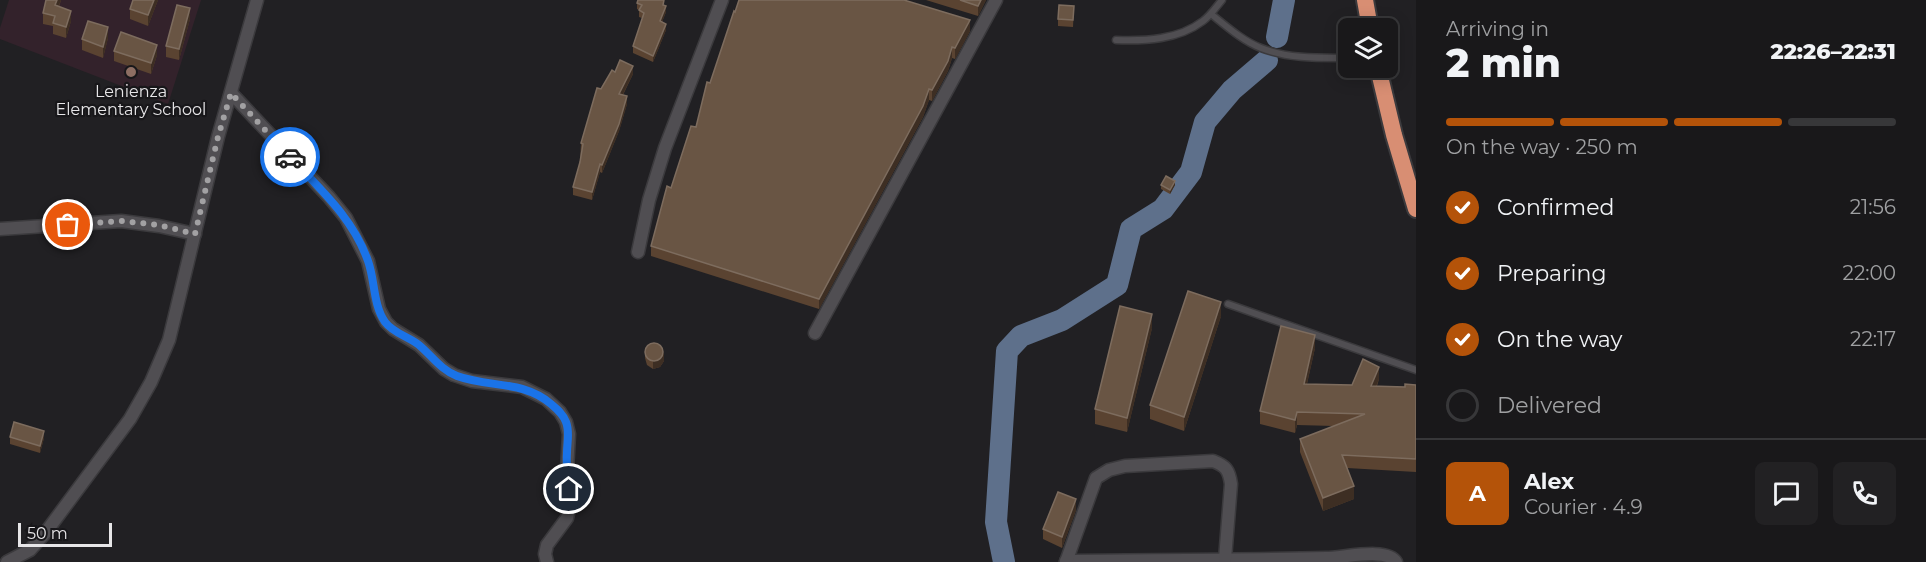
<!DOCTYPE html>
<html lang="en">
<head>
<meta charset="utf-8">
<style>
  :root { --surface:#19181a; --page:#222123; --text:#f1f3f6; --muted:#9fa0a2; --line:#373739; --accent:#b45309 }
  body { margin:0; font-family:Montserrat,sans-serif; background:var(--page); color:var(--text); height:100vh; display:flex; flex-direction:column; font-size:22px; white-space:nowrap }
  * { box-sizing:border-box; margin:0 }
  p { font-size:20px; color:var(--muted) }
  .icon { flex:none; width:33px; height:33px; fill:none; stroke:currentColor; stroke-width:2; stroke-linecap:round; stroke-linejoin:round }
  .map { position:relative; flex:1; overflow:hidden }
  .panel { display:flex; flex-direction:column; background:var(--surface); width:510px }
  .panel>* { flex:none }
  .buttons { position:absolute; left:1338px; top:18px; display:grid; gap:12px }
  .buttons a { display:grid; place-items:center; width:60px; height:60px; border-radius:9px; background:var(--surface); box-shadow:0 3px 15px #0003,0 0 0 2px var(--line); font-size:30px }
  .scale { position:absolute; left:18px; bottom:15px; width:94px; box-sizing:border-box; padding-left:6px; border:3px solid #e7e6e8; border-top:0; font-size:16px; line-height:21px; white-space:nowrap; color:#e7e6e8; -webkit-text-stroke:4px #18171a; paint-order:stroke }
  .pin { position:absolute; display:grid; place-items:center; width:51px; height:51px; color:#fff; margin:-26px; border:3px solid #fff; border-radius:50%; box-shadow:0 2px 6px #0007 }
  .courier { position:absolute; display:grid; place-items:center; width:60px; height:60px; margin:-30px; border:4px solid #1a73e8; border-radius:50%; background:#fff; color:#222; box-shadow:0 2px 8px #0007 }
  .head em { font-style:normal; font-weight:800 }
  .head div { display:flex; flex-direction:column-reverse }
  .head { display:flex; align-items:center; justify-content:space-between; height:102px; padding:0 30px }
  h1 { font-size:39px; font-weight:800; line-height:45px }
  .bar { display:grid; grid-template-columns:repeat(4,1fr); gap:9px 6px; align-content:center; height:72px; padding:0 30px }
  .bar i { height:8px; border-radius:4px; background:var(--line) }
  .bar .active { background:var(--accent) }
  .bar p { grid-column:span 4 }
  .line { display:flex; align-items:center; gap:15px; padding:0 30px; border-top:2px solid var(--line) }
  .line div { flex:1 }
  .round { display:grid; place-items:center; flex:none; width:63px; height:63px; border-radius:9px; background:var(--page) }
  ol { padding:0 30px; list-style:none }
  li { display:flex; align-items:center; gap:18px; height:66px }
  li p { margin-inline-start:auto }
  li .icon { padding:6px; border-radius:50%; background:var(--accent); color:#fff; stroke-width:4 }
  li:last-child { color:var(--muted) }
  li i { width:33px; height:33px; border:3px solid var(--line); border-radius:50% }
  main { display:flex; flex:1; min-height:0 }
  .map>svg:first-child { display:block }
  .education { fill:#33222b }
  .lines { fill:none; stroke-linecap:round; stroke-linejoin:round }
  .river { stroke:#5e708b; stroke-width:22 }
  .service-casing { stroke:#3b3a3d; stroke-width:9 }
  .minor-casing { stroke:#3b3a3d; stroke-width:15 }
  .trunk-casing { stroke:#3b3a3d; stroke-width:20 }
  .service { stroke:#504e52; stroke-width:6 }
  .minor { stroke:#504e52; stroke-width:12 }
  .trunk { stroke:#d88e73; stroke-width:16 }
  .wall { fill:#5a4331 }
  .shaded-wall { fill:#3d2e23 }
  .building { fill:#695544; stroke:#7d6c5e; stroke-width:1.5 }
  .done { stroke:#a2a1a3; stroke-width:6; stroke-dasharray:0 10.8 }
  .route { stroke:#1a73e8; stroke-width:8 }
  .education-dot { fill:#8d6e63; stroke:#18171a; stroke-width:2 }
  .labels { text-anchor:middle; stroke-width:4.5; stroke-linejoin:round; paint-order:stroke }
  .poi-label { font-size:16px; fill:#e7e6e8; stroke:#18171a }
</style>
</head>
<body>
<main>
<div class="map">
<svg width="1416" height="562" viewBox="0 0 1416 562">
  <rect width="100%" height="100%" fill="#212023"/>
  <polygon class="education" points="9,0 201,0 168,104 0,39 0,28"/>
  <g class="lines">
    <g class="river">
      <polyline points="1277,37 1284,0"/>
      <polyline points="1004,562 996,522 1007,351 1021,336 1062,320 1117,285 1131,229 1163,209 1191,172 1205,122 1232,90 1267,60"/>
    </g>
    <defs>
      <g id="service">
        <path d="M1211,14C1226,26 1243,41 1261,48C1289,59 1319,58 1348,58"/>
        <path d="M1116,40C1145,41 1178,40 1203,21C1211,15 1216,7 1222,0"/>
        <polyline points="1228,304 1416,370"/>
      </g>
      <g id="minor">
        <polyline points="231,93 329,197 346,218 368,261 379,309 386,322 393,329 419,345 444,369 454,375 472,381 522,387 546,399 560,412 566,422 569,434 567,470 570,505 567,518 547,545 545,554 547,562"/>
        <polyline points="0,229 121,221 159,226 195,234"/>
        <polyline points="638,252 649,200 665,148 722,0"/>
        <polyline points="815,333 996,0"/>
        <path d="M1066,561C1153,560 1240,560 1326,558C1343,558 1387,547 1396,562"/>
        <polyline points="7,562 30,550 46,532 130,419 151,382 169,340 218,137 257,0"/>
        <path d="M1066,562L1096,478L1109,470L1125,466L1213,461C1226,466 1229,470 1231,484L1225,559"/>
      </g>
      <g id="trunk">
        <polyline points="1365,0 1370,28"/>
        <polyline points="1378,68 1394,135 1416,209"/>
      </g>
    </defs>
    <use href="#service" class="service-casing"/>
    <use href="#minor" class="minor-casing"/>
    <use href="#trunk" class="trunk-casing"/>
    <use href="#service" class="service"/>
    <use href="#minor" class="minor"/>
    <use href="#trunk" class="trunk"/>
  </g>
  <g class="wall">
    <polygon points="46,0 61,0 59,7 71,21 66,38 53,34 53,26 43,24 43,13"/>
    <polygon points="133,0 158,0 148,26 130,19 130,9"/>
    <polygon points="926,0 986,0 978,16"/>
    <polygon points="637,3 665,6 666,12 662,22 666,30 653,62 633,53 633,46 642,18 639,17 639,10 637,9"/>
    <polygon points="1074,6 1073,27 1058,26 1058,19"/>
    <polygon points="735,12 970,31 955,59 952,58 948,71 932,101 929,100 923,117 819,309 651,256 651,246 671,188 696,127"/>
    <polygon points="190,19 179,60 166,57 166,46"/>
    <polygon points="108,38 103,58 82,50 82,39"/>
    <polygon points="114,51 157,55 151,74 114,61"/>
    <polygon points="615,72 633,74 623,95 627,104 619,131 602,173 600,172 592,200 573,195 573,187 580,162 581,143 601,89"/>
    <polygon points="1161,185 1175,185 1170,194 1161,189"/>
    <polygon points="1221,316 1184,431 1150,419 1150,405"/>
    <polygon points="1152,328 1127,432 1095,424 1095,409"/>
    <polygon points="1315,348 1307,384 1352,385 1379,379 1377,386 1405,387 1416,385 1416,472 1347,468 1354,499 1323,511 1300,452 1300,439 1334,426 1297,425 1295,433 1260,424 1260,411"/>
    <polygon points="645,351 664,361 660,367 653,369 647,365 645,358"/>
    <polygon points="10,437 44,438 40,453 10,444"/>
    <polygon points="1076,510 1062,548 1043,539 1043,529"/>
  </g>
  <g class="shaded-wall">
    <polygon points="57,0 61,0 55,16 55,5"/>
    <polygon points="154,0 158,0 148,26 148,15"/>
    <polygon points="981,0 986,0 978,16 978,6"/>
    <polygon points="666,6 666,12 660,27 660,21"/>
    <polygon points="190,8 190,19 179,60 179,49"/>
    <polygon points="71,11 71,21 66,38 66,27"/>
    <polygon points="970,20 970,31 955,59 955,48"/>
    <polygon points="666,24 666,30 653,62 653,56"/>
    <polygon points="108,27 108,38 103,58 103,47"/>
    <polygon points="157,45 157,55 151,74 151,63"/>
    <polygon points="952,47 952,58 948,71 932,101 932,90"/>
    <polygon points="633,66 633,74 619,102 619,94"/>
    <polygon points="929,89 929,100 923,117 819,309 819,299"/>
    <polygon points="627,96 627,104 619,131 602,173 602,165"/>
    <polygon points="600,164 600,172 592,200 592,192"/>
    <polygon points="1175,181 1175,185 1170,194 1170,190"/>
    <polygon points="1221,302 1221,316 1184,431 1184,417"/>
    <polygon points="1152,314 1152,328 1127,432 1127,418"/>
    <polygon points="1315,335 1315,348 1304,396 1304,384"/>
    <polygon points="664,353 664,361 660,367 653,369 653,361"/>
    <polygon points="1379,367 1379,379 1371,399 1371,386"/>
    <polygon points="1297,412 1297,425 1295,433 1295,420"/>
    <polygon points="44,431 44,438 40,453 40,446"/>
    <polygon points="1354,486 1354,499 1323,511 1323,498"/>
    <polygon points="1076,499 1076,510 1062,548 1062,537"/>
  </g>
  <g class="building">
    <polygon points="46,0 57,0 55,5 71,11 66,27 53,23 55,16 43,13"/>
    <polygon points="133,0 154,0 148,15 130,9"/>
    <polygon points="638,0 664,0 663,5 666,6 660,21 666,24 653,56 633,46 644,13 639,10 642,5 637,3"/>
    <polygon points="739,0 904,0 970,20 955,48 952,47 948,61 932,90 929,89 923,106 819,299 651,246 667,186 671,188 691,126 696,127 707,82 710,83 734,11 735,12"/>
    <polygon points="960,0 981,0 978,6"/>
    <polygon points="177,5 190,8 179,49 166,46"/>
    <polygon points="1059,5 1074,6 1073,20 1058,19"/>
    <polygon points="88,21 108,27 103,47 82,39"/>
    <polygon points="1357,24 1358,28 1348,28 1348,34 1347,25"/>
    <polygon points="121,32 157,45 151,63 114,51"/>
    <polygon points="620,60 633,66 619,94 627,96 619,124 602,165 600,164 592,192 573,187 580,162 583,144 581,143 597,88 601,89 612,70 615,72"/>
    <polygon points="1166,176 1175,181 1170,190 1161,185"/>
    <polygon points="1188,291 1221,302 1184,417 1150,405"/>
    <polygon points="1120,306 1152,314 1127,418 1095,409"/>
    <polygon points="1281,326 1315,335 1304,384 1352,385 1363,359 1379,367 1371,386 1405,387 1405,384 1416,385 1416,459 1342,455 1354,486 1323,498 1300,439 1365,414 1297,412 1295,420 1260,411"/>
    <circle cx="654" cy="352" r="9"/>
    <polygon points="14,422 44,431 40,446 10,437"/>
    <polygon points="1058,492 1076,499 1062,537 1043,529"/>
  </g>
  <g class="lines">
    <polyline class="done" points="68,225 121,221 159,225 195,234 218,137 231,93 290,157"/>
    <path class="route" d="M290,157C320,189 353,218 368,261C375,280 373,305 385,322C393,333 409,337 419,345C432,356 441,370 457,376C490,388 523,380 551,404C557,409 563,414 566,422C570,432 567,442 567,453C566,465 568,477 569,489"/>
  </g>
  <circle class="education-dot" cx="131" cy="72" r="6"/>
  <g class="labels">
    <g class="poi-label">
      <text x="131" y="97">Lenienza<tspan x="131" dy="18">Elementary School</tspan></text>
    </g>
  </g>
</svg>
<div class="buttons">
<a><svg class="icon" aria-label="layers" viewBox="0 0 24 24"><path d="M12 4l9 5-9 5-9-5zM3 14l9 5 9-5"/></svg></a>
</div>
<div class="scale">50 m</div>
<div class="pin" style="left:68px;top:225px;background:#ea580c"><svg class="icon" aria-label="bag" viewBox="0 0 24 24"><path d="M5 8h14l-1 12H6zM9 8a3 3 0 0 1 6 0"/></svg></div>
<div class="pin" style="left:569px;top:489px;background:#1f2937"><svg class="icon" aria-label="home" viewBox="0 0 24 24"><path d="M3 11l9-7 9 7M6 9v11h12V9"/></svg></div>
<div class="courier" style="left:290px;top:157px"><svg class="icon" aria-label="car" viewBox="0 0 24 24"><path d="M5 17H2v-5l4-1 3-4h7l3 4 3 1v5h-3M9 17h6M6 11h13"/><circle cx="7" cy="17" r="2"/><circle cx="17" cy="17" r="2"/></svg></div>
</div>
<section class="panel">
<div class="head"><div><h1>2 min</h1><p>Arriving in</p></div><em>22:26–22:31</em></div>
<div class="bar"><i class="active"></i><i class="active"></i><i class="active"></i><i></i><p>On the way · 250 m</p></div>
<ol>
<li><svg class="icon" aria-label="check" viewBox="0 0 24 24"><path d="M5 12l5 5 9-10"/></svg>Confirmed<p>21:56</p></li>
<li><svg class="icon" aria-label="check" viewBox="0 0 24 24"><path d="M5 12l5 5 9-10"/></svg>Preparing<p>22:00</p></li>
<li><svg class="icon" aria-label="check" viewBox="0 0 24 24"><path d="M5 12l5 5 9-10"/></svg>On the way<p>22:17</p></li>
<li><i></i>Delivered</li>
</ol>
<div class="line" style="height:108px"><b class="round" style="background:var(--accent);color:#fff">A</b><div><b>Alex</b><p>Courier · 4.9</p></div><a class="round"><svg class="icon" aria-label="chat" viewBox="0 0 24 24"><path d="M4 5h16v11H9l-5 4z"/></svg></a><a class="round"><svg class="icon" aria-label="phone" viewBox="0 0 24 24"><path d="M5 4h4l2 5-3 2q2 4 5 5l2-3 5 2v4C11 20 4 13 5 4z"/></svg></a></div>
</section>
</main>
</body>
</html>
